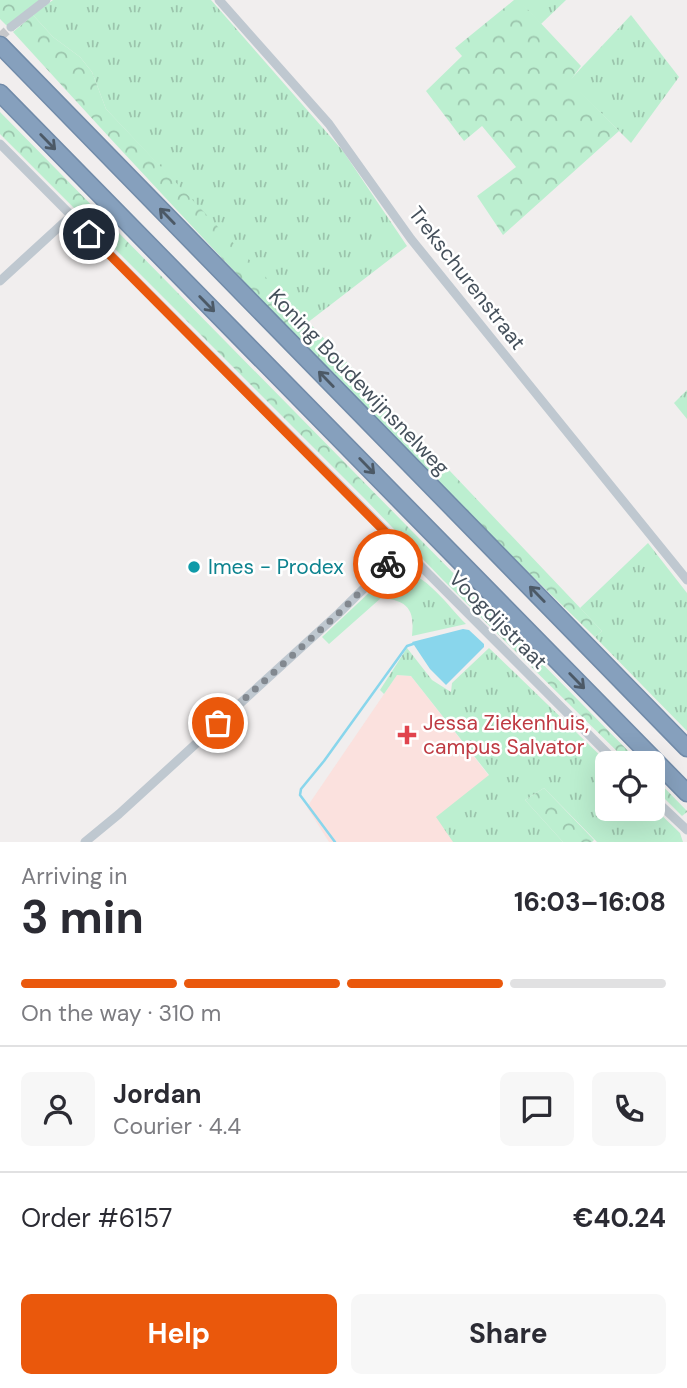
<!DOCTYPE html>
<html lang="en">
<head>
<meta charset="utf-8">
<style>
  :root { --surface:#fff; --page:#f7f7f7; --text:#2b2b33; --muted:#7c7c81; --line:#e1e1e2; --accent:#ea580c }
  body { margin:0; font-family:"DM Sans",sans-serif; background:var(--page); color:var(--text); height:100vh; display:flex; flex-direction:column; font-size:26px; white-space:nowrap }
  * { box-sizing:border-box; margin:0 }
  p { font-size:23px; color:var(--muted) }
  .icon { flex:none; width:38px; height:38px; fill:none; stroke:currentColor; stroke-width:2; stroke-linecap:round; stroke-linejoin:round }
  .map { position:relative; height:842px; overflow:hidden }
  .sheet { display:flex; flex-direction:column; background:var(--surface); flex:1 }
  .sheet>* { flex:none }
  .fabs { position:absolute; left:595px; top:751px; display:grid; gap:14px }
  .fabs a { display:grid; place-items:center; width:70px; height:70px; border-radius:10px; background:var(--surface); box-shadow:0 7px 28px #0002; font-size:35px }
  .pin { position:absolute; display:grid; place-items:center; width:60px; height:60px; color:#fff; margin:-30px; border:4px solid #fff; border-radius:50%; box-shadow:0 2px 7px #0007 }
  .courier { position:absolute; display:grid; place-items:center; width:70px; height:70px; margin:-35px; border:5px solid #ea580c; border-radius:50%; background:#fff; color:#222; box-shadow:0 2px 9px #0007 }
  .summary em { font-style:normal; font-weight:700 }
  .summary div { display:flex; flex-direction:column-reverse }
  .summary { display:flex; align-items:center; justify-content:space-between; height:119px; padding:0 21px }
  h1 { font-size:46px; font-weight:700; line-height:52px }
  .bar { display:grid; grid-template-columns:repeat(4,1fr); gap:10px 7px; align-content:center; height:84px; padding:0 21px }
  .bar i { height:9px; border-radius:5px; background:var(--line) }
  .bar .selected { background:var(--accent) }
  .bar p { grid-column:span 4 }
  .line { display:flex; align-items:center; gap:18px; padding:0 21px; border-top:2px solid var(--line) }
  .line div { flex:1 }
  .round { display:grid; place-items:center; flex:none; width:74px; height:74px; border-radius:10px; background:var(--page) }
  .action { display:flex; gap:14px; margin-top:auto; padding:14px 21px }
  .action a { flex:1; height:80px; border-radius:10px; background:var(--accent); color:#fff; font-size:28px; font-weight:700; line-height:80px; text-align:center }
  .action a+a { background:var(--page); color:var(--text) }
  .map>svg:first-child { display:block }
  .medical { fill:#fbe1de }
  .grass { fill:url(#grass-tufts) }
  .forest { fill:url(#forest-crowns) }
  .water { fill:#89d6ec }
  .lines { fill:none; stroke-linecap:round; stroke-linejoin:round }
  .stream { stroke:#89d6ec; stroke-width:2.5 }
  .minor-tunnel { stroke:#c6c7ca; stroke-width:9; stroke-dasharray:9 4.5; stroke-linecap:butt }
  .motorway-casing { stroke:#718ba9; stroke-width:19 }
  .minor { stroke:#bfc8d0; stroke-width:9 }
  .motorway { stroke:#86a0bd; stroke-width:16 }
  .oneway { stroke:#4c5966 }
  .done { stroke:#82888f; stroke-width:7; stroke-dasharray:0 12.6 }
  .route { stroke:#ea580c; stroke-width:9 }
  .culture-dot { fill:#0f9aa8; stroke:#fff; stroke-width:2.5 }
  .health-dot { fill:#e0444e; stroke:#fff; stroke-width:2.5 }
  .labels { text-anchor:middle; stroke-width:5; stroke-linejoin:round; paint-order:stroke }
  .street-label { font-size:21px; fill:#46515c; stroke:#fff }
  .culture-label { font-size:21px; fill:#0d838f; stroke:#fff; text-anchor:start }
  .health-label { font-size:21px; fill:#be3a42; stroke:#fff; text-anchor:start }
</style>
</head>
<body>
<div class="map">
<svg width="687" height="842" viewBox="0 0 687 842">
  <defs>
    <pattern id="grass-tufts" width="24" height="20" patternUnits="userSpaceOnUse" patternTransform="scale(1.75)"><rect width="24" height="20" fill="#bcefd0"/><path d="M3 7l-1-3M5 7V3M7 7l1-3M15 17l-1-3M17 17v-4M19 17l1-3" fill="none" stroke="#9bc4ac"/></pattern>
    <pattern id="forest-crowns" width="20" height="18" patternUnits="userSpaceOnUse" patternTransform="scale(1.75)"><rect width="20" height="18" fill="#bcefd0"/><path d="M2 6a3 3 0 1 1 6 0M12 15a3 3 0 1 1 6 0" fill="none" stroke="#9bc4ac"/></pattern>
  </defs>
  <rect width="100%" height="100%" fill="#f1eeee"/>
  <polygon class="medical" points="397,675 411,676 489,776 486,842 329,842 307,807"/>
  <g class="grass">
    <polygon points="53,0 211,0 343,151 407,246 307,323 106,109 92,72 80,57 53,37 33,15"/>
    <polygon points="518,0 566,0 541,24"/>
    <polygon points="631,15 679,77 631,143 569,81"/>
    <polygon points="687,390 687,419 674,403"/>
    <polygon points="648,543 687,593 687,731 595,637 602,631 580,608"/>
    <path d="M399,571C423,570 449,607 466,624L412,636C415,610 408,600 381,598L329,644L322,637L390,573Z"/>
    <polygon points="407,648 432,680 451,692 452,683 489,648 608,763 607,808 653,807 680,833 683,842 597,842 544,788 525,800 563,842 453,842 436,817 489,775 411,676 397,675 384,694 380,690"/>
  </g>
  <g class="forest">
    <polygon points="0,0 40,0 7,26 0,19"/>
    <polygon points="514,0 519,0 581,66 570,81 619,131 503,235 477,196 516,167 482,126 464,141 426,91 462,56 455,48"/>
    <path d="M33,15L53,37L80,57L92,72L106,109L602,631L595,637C394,443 201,239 13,32Z"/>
    <polygon points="0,112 640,763 629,763 443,580 365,499 0,134"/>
    <polygon points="653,776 687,811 687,812 682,816 653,787"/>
    <polygon points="544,788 594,840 592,842 563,842 525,800"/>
  </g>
  <polygon class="water" points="463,629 469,630 484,644 484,647 446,685 430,669 412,642"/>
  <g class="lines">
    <polyline class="stream" points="335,842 300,795 301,789 324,761 407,646 413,644"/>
    <polyline class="minor-tunnel" points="0,37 11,27"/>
    <defs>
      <g id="motorway">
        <polyline points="0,45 687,748"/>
        <polyline points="0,93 687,793"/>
      </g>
    </defs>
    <use href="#motorway" class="motorway-casing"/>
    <g class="minor">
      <polyline points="219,0 329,124 411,239 687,580"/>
      <polyline points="11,27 46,0"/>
      <polyline points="0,144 617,763"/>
      <polyline points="0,281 71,216"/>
      <polyline points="653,798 687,830"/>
      <polyline points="85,842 119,814 338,614 403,550"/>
    </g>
    <use href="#motorway" class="motorway"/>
  </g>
  <defs><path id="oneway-shaft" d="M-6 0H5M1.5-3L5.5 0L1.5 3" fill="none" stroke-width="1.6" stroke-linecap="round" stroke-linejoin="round" transform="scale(1.75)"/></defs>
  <g class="oneway">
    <use href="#oneway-shaft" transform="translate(48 142) rotate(46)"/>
    <use href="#oneway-shaft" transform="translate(167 216) rotate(-134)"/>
    <use href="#oneway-shaft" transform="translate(207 304) rotate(46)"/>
    <use href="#oneway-shaft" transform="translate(326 379) rotate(-134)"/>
    <use href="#oneway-shaft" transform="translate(367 466) rotate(46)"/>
    <use href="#oneway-shaft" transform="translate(537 594) rotate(-134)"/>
    <use href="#oneway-shaft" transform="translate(577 681) rotate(46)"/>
  </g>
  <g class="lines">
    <polyline class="done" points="218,723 338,614 388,564"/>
    <polyline class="route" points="89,234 403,550 388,564"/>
  </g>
  <circle class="culture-dot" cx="194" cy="567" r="7"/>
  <path class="health-dot" d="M403.5 724.5h7v7h7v7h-7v7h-7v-7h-7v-7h7z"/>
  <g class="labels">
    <g class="street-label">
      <text transform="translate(467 278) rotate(52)" y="7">Trekschurenstraat</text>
      <text transform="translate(359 382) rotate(46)" y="7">Koning Boudewijnsnelweg</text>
      <text transform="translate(498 620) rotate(45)" y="7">Voogdijstraat</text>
    </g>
    <g class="culture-label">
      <text x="208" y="574">Imes - Prodex</text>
    </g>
    <g class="health-label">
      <text x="423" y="730">Jessa Ziekenhuis,<tspan x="423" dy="24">campus Salvator</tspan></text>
    </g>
  </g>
</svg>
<div class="fabs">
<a><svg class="icon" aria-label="locate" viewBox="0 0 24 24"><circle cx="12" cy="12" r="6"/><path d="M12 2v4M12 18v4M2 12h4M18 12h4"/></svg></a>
</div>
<div class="pin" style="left:218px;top:723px;background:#ea580c"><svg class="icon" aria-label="bag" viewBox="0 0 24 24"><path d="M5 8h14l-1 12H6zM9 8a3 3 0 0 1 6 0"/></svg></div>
<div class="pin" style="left:89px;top:234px;background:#1f2937"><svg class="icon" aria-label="home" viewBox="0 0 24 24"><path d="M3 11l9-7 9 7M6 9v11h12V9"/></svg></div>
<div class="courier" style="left:388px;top:564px"><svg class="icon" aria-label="bike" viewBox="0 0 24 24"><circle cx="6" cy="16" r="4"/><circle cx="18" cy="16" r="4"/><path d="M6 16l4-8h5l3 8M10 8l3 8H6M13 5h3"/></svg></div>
</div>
<section class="sheet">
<div class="summary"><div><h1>3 min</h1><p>Arriving in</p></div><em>16:03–16:08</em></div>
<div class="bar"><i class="selected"></i><i class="selected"></i><i class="selected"></i><i></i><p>On the way · 310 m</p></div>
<div class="line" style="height:126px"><a class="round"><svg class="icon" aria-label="person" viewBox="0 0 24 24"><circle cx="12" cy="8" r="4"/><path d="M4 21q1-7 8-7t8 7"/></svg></a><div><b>Jordan</b><p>Courier · 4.4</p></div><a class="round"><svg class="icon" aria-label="chat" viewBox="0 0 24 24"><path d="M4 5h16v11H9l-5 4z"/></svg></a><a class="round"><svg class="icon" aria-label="phone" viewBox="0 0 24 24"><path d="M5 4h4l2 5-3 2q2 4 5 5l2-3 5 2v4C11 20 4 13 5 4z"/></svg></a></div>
<div class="line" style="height:91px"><div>Order #6157</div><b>€40.24</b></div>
<div class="action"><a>Help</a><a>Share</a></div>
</section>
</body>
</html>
